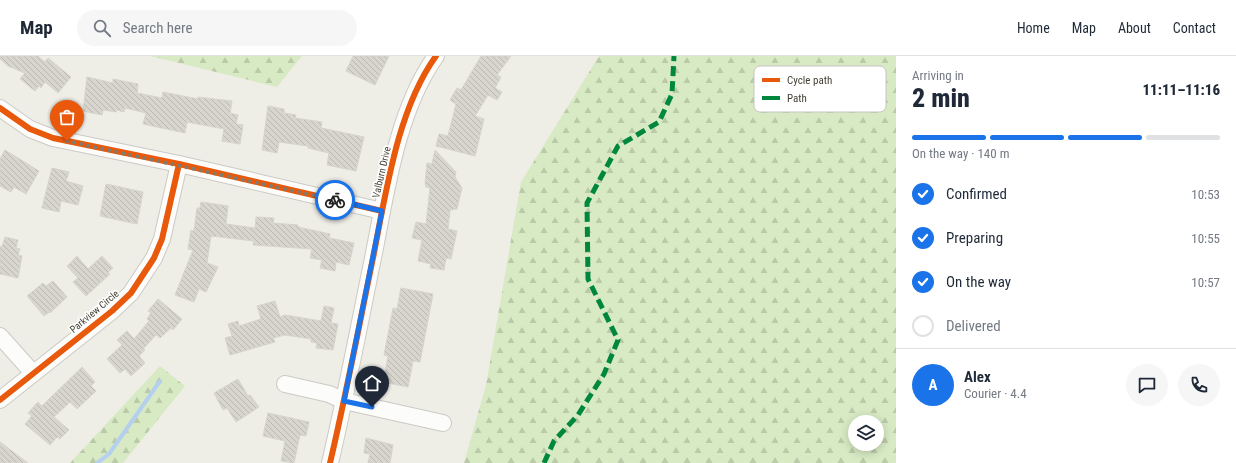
<!DOCTYPE html>
<html lang="en">
<head>
<meta charset="utf-8">
<style>
  :root { --surface:#fff; --page:#f6f6f7; --text:#1f2937; --muted:#747a83; --line:#e0e1e3; --accent:#1a73e8 }
  body { margin:0; font-family:"Roboto Condensed",sans-serif; background:var(--page); color:var(--text); height:100vh; display:flex; flex-direction:column; font-size:15px; white-space:nowrap }
  * { box-sizing:border-box; margin:0 }
  p { font-size:13px; color:var(--muted) }
  .icon { flex:none; width:22px; height:22px; fill:none; stroke:currentColor; stroke-width:2; stroke-linecap:round; stroke-linejoin:round }
  .map { position:relative; flex:1; overflow:hidden }
  .sheet { display:flex; flex-direction:column; background:var(--surface); width:340px }
  .sheet>* { flex:none }
  .buttons { position:absolute; left:848px; top:359px; display:grid; gap:8px }
  .buttons a { display:grid; place-items:center; width:36px; height:36px; border-radius:50%; background:var(--surface); box-shadow:0 2px 10px #0003; font-size:20px }
  .pin { position:absolute; display:grid; place-items:center; width:34px; height:34px; color:#fff; margin:-41px -17px; border-radius:50% 50% 50% 0; rotate:-45deg; box-shadow:0 0 4px #0007 }
  .pin .icon { rotate:45deg }
  .courier { position:absolute; display:grid; place-items:center; width:40px; height:40px; margin:-20px; border:3px solid #1a73e8; border-radius:50%; background:#fff; color:#222; box-shadow:0 1px 5px #0007 }
  .head em { font-style:normal; font-weight:800 }
  .head div { display:flex; flex-direction:column-reverse }
  .head { display:flex; align-items:center; justify-content:space-between; height:68px; padding:0 16px }
  h1 { font-size:26px; font-weight:800; line-height:30px }
  .bar { display:grid; grid-template-columns:repeat(4,1fr); gap:6px 4px; align-content:center; height:48px; padding:0 16px }
  .bar i { height:5px; border-radius:3px; background:var(--line) }
  .bar .selected { background:var(--accent) }
  .bar p { grid-column:span 4 }
  .line { display:flex; align-items:center; gap:10px; padding:0 16px; border-top:1px solid var(--line) }
  .line div { flex:1 }
  .round { display:grid; place-items:center; flex:none; width:42px; height:42px; border-radius:21px; background:var(--page) }
  ol { padding:0 16px; list-style:none }
  li { display:flex; align-items:center; gap:12px; height:44px }
  li p { margin-inline-start:auto }
  li .icon { padding:4px; border-radius:50%; background:var(--accent); color:#fff; stroke-width:4 }
  li:last-child { color:var(--muted) }
  li i { width:22px; height:22px; border:2px solid var(--line); border-radius:50% }
  header { display:flex; align-items:center; gap:24px; box-sizing:border-box; height:56px; padding:0 20px; background:var(--surface); border-bottom:1px solid var(--line) }
  header strong { font-size:19px }
  nav { display:flex; gap:22px; margin-inline-start:auto; font-size:14px }
  .search { width:280px; height:36px; background:var(--page); display:flex; align-items:center; gap:10px; box-sizing:border-box; padding:0 14px; border-radius:22px; color:var(--muted); font-size:15px }
  main { display:flex; flex:1; min-height:0 }
  .map>svg:first-child { display:block }
  .forest { fill:url(#forest-firs); fill-rule:evenodd }
  .lines { fill:none; stroke-linecap:round; stroke-linejoin:round }
  .stream { stroke:#b4d0ee; stroke-width:4 }
  .building { fill:url(#building-back-hatch); stroke:#d6d4cc }
  .minor-casing { stroke:#cccac4; stroke-width:18 }
  .minor { stroke:#fcfcfb; stroke-width:16 }
  .quiet { stroke:#00873e; stroke-width:5; stroke-dasharray:10 5; stroke-linecap:butt }
  .cycleway-casing { stroke:#fff; stroke-width:8 }
  .cycleway { stroke:#e8590c; stroke-width:6 }
  .done { stroke:#7f7c71; stroke-width:4; stroke-dasharray:0 7.2 }
  .route { stroke:#1a73e8; stroke-width:5 }
  .labels { text-anchor:middle; stroke-width:3.5; stroke-linejoin:round; paint-order:stroke }
  .street-label { font-size:10px; fill:#433f32; stroke:#fff }
  .key { fill:#fff; stroke:#c7c5c2; stroke-width:1 }
  .key-label { font-size:11px; fill:#433f32 }
</style>
</head>
<body>
<header>
<strong>Map</strong>
<div class="search"><svg class="icon" aria-label="search" viewBox="0 0 24 24"><circle cx="10" cy="10" r="6"/><path d="M15 15l6 6"/></svg>Search here</div>
<nav><a>Home</a><a>Map</a><a>About</a><a>Contact</a></nav>
</header>
<main>
<div class="map">
<svg width="896" height="407" viewBox="0 0 896 407">
  <defs>
    <pattern id="forest-firs" width="22" height="20" patternUnits="userSpaceOnUse"><rect width="22" height="20" fill="#d7eac4"/><path d="M5 1l3.5 6h-7zM16 11l3.5 6h-7z" fill="#bacaa9"/></pattern>
    <pattern id="building-back-hatch" width="6" height="6" patternUnits="userSpaceOnUse"><rect width="6" height="6" fill="#d7d5ce"/><path d="M-1 5l2 2M0 0l6 6M5-1l2 2" fill="none" stroke="#bab8b1"/></pattern>
  </defs>
  <rect width="100%" height="100%" fill="#eeede6"/>
  <g class="forest">
    <polygon points="150,0 302,0 277,31"/>
    <path d="M599,0H896V407H464L486,329L521,126ZM855,366H877V388H855Z"/>
    <polygon points="160,310 185,330 123,407 70,407"/>
  </g>
  <g class="lines">
    <polyline class="stream" points="97,407 109,398 160,325"/>
  </g>
  <g class="building">
    <polygon points="0,0 38,0 45,6 48,2 71,21 58,37 45,26 41,32 39,30 35,35 20,23 25,17 8,10 0,3"/>
    <polygon points="353,0 389,0 375,29 346,15"/>
    <polygon points="481,0 511,0 497,19 501,21 495,32 502,36 497,44 488,39 475,60 484,63 475,100 436,90 439,78 448,80 456,48 450,44 457,32 461,34"/>
    <polygon points="87,21 113,27 113,23 138,28 137,37 162,42 163,36 198,43 198,41 232,45 230,57 238,59 236,68 243,69 240,88 222,85 224,73 187,66 185,77 143,68 146,57 125,52 124,56 117,54 116,56 103,54 102,59 83,55"/>
    <polygon points="268,50 284,53 284,57 296,59 295,62 322,66 321,72 364,81 356,115 327,109 329,97 308,92 308,90 279,86 277,97 262,94"/>
    <polygon points="5,94 39,115 26,138 14,131 11,136 0,130 0,103"/>
    <polygon points="435,94 456,116 455,121 462,132 457,153 450,154 448,173 457,175 451,203 446,202 444,214 430,212 431,208 418,205 422,184 412,182 416,166 426,168 430,132 426,131 425,128 427,107 432,108"/>
    <polygon points="52,112 69,116 66,125 83,130 78,149 61,145 59,156 42,152"/>
    <polygon points="106,128 143,136 137,168 100,160"/>
    <polygon points="201,146 228,150 226,168 255,172 256,161 274,162 273,167 298,169 298,171 330,178 329,182 354,187 349,209 336,206 335,215 320,212 322,204 310,202 312,193 253,189 254,185 211,180 207,207 218,211 206,236 199,233 194,246 175,239 193,194 188,193 191,174 194,175 197,152 200,152"/>
    <polygon points="5,181 18,184 16,192 20,193 18,199 22,200 18,222 0,218 0,190 2,191"/>
    <polygon points="77,200 88,213 102,200 113,212 108,216 110,218 86,240 73,226 78,222 67,210"/>
    <polygon points="53,225 67,241 50,257 49,256 44,260 27,240 43,227 46,230"/>
    <polygon points="401,232 433,238 420,306 413,305 408,331 383,326 388,300 384,299 393,252 397,253"/>
    <polygon points="158,243 182,263 173,274 171,272 160,282 156,279 143,293 145,294 139,300 145,307 131,320 125,313 120,317 107,303 122,289 117,284 127,275 134,283 149,265 147,263 151,257 148,255"/>
    <polygon points="275,245 280,261 285,259 321,265 324,250 334,252 331,267 338,268 333,294 316,292 317,287 311,286 311,283 285,279 273,282 275,286 230,299 225,282 232,280 228,268 238,265 239,270 261,263 257,250"/>
    <polygon points="82,311 95,326 91,330 96,335 77,353 70,346 54,361 69,374 60,383 57,381 50,389 25,368 32,360 28,357 38,346 42,350"/>
    <polygon points="238,323 248,340 250,339 259,351 236,366 227,352 223,354 214,337"/>
    <polygon points="268,357 309,366 306,380 300,379 294,407 281,405 285,385 263,380"/>
    <polygon points="366,382 393,389 390,407 368,407 370,398 364,397"/>
    <polygon points="0,386 28,407 0,407"/>
  </g>
  <g class="lines">
    <defs>
      <g id="minor">
        <polyline points="0,52 30,73 53,82 179,108 382,155"/>
        <polyline points="0,280 33,317"/>
        <polyline points="285,328 329,338 344,345 443,367"/>
        <polyline points="0,344 112,255 131,237 154,202 162,183 179,108"/>
        <path d="M330,407C346,339 359,270 373,202C386,137 397,54 436,0"/>
      </g>
    </defs>
    <use href="#minor" class="minor-casing"/>
    <use href="#minor" class="minor"/>
    <polyline class="quiet" points="544,407 554,385 578,359 604,318 618,284 588,223 587,147 618,90 659,66 672,38 674,0"/>
    <defs>
      <g id="cycleway">
        <polyline points="0,52 30,73 53,82 179,108 382,155"/>
        <polyline points="0,344 112,255 131,237 154,202 162,183 179,108"/>
        <path d="M330,407C346,339 359,270 373,202C386,137 397,54 436,0"/>
      </g>
    </defs>
    <use href="#cycleway" class="cycleway-casing"/>
    <use href="#cycleway" class="cycleway"/>
  </g>
  <g class="lines">
    <polyline class="done" points="67,85 335,144"/>
    <polyline class="route" points="335,144 382,155 344,345 372,351"/>
  </g>
  <g class="labels">
    <g class="street-label">
      <text transform="translate(381 116) rotate(-77)" y="4">Valburn Drive</text>
      <text transform="translate(94 255) rotate(-40)" y="4">Parkview Circle</text>
    </g>
  </g>
  <rect x="754" y="10" width="132" height="46" rx="6" class="key"/>
  <rect x="762" y="22" width="18" height="4" fill="#e8590c"/>
  <rect x="762" y="40" width="18" height="4" fill="#00873e"/>
  <g class="key-label">
    <text x="787" y="28">Cycle path</text>
    <text x="787" y="46">Path</text>
  </g>
</svg>
<div class="buttons">
<a><svg class="icon" aria-label="layers" viewBox="0 0 24 24"><path d="M12 4l9 5-9 5-9-5zM3 14l9 5 9-5"/></svg></a>
</div>
<div class="pin" style="left:67px;top:85px;background:#ea580c"><svg class="icon" aria-label="bag" viewBox="0 0 24 24"><path d="M5 8h14l-1 12H6zM9 8a3 3 0 0 1 6 0"/></svg></div>
<div class="pin" style="left:372px;top:351px;background:#1f2937"><svg class="icon" aria-label="home" viewBox="0 0 24 24"><path d="M3 11l9-7 9 7M6 9v11h12V9"/></svg></div>
<div class="courier" style="left:335px;top:144px"><svg class="icon" aria-label="bike" viewBox="0 0 24 24"><circle cx="6" cy="16" r="4"/><circle cx="18" cy="16" r="4"/><path d="M6 16l4-8h5l3 8M10 8l3 8H6M13 5h3"/></svg></div>
</div>
<section class="sheet">
<div class="head"><div><h1>2 min</h1><p>Arriving in</p></div><em>11:11–11:16</em></div>
<div class="bar"><i class="selected"></i><i class="selected"></i><i class="selected"></i><i></i><p>On the way · 140 m</p></div>
<ol>
<li><svg class="icon" aria-label="check" viewBox="0 0 24 24"><path d="M5 12l5 5 9-10"/></svg>Confirmed<p>10:53</p></li>
<li><svg class="icon" aria-label="check" viewBox="0 0 24 24"><path d="M5 12l5 5 9-10"/></svg>Preparing<p>10:55</p></li>
<li><svg class="icon" aria-label="check" viewBox="0 0 24 24"><path d="M5 12l5 5 9-10"/></svg>On the way<p>10:57</p></li>
<li><i></i>Delivered</li>
</ol>
<div class="line" style="height:72px"><b class="round" style="background:var(--accent);color:#fff">A</b><div><b>Alex</b><p>Courier · 4.4</p></div><a class="round"><svg class="icon" aria-label="chat" viewBox="0 0 24 24"><path d="M4 5h16v11H9l-5 4z"/></svg></a><a class="round"><svg class="icon" aria-label="phone" viewBox="0 0 24 24"><path d="M5 4h4l2 5-3 2q2 4 5 5l2-3 5 2v4C11 20 4 13 5 4z"/></svg></a></div>
</section>
</main>
</body>
</html>
